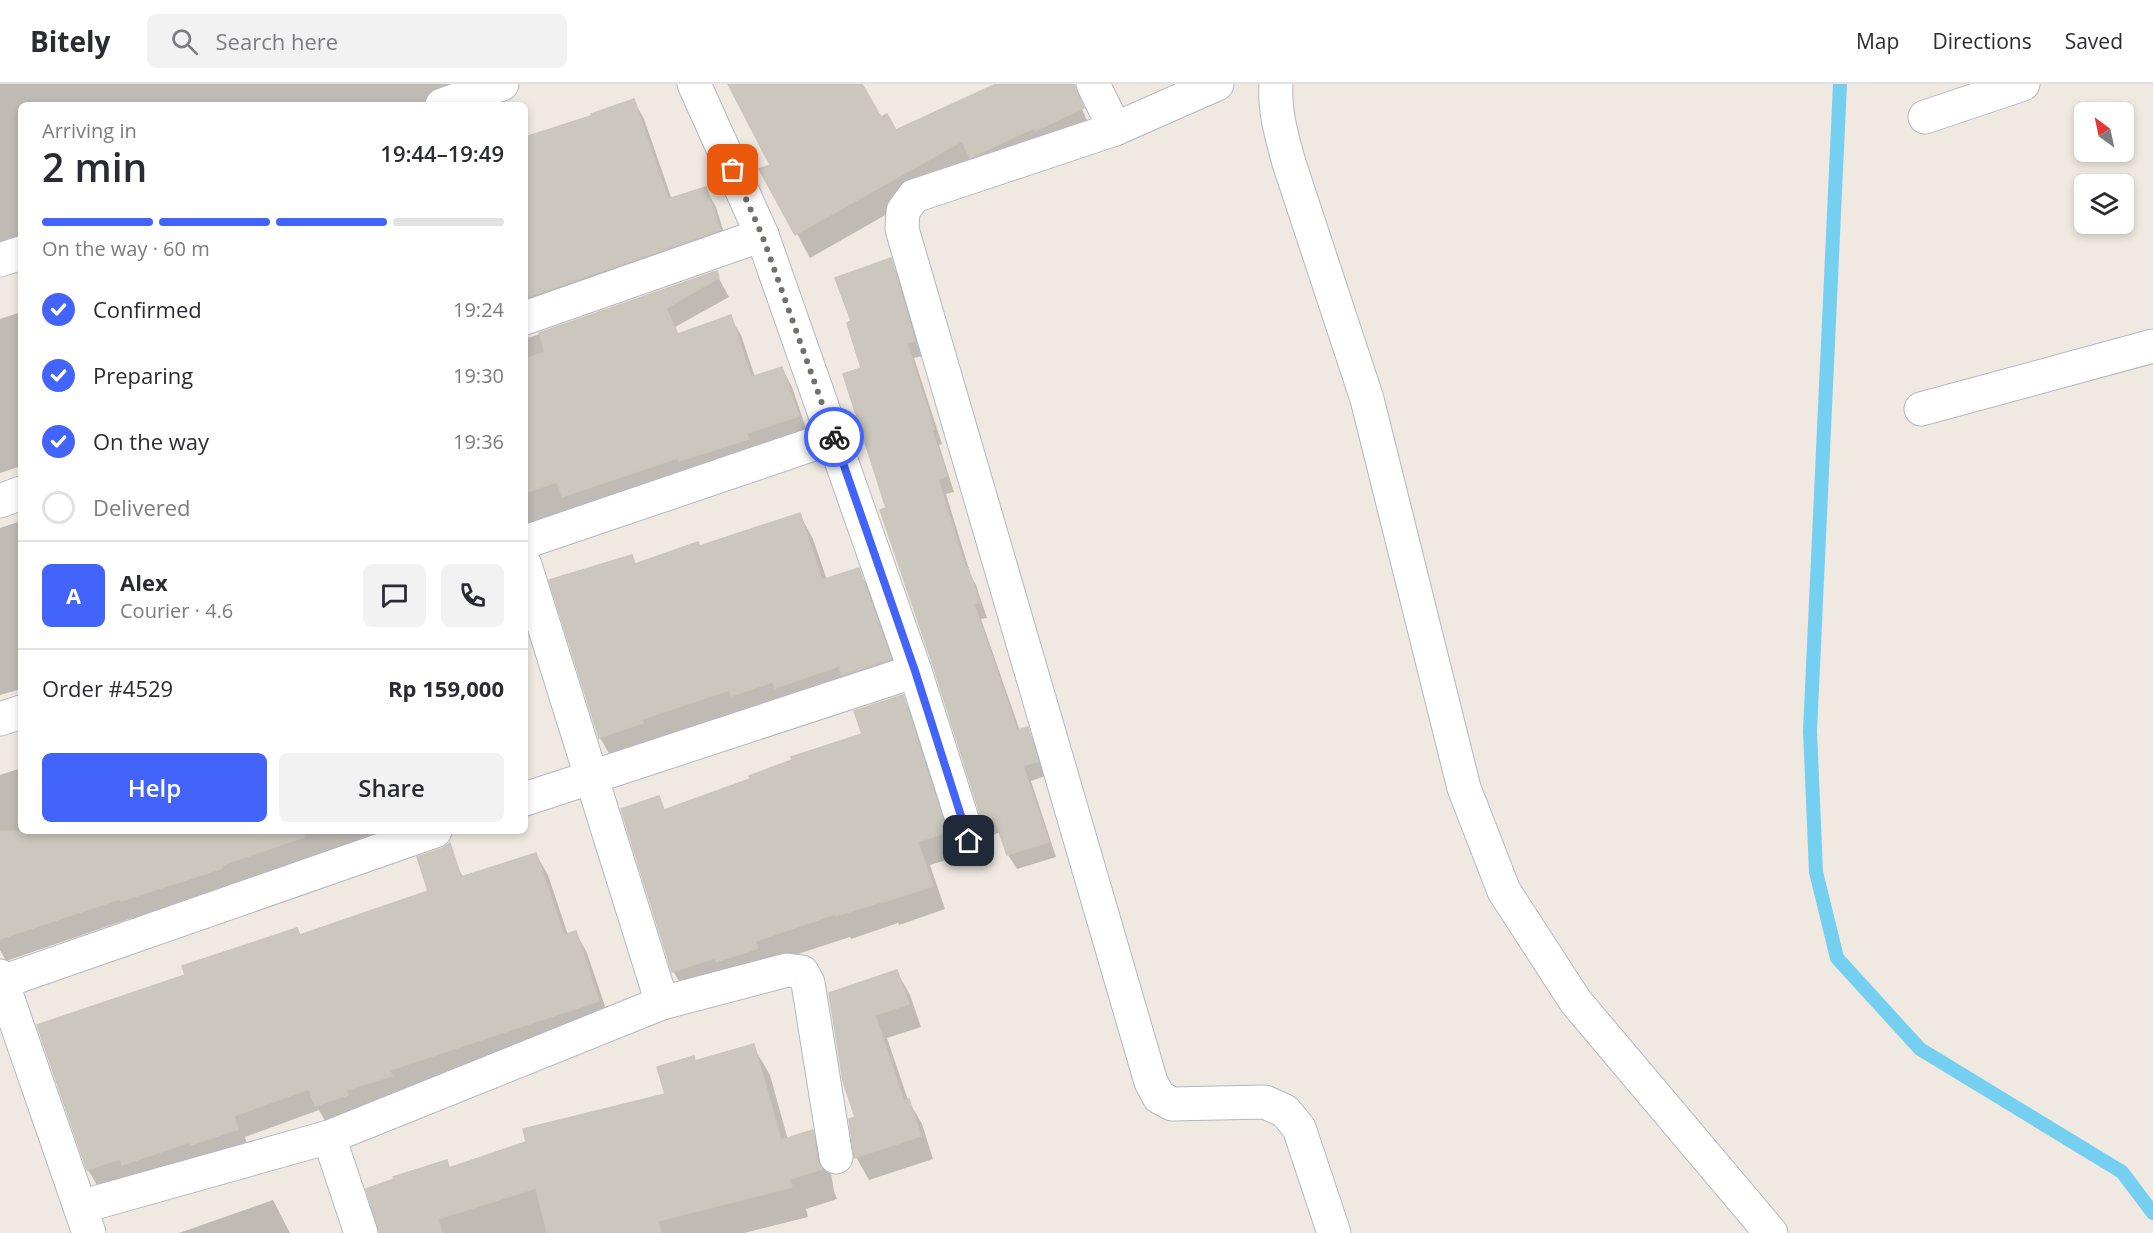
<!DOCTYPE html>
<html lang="en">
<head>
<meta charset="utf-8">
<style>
  :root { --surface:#fff; --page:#f2f2f3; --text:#2b2b33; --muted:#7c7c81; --line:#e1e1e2; --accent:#4264fb }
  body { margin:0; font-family:"Open Sans",sans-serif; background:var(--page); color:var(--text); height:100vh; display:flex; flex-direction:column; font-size:22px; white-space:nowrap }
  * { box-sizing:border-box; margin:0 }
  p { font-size:20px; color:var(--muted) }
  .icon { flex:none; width:33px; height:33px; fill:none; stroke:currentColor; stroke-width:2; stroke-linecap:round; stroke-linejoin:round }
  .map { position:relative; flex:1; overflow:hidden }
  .sheet { position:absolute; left:18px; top:18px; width:510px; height:732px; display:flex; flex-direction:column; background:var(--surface); border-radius:9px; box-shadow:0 3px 9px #0003 }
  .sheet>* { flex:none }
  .needle { width:39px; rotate:327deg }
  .controls { position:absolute; left:2074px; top:18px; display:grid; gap:12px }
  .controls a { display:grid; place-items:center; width:60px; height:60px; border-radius:9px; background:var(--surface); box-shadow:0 3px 9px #0003; font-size:30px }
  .pin { position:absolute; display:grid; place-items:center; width:51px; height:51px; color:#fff; margin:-26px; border-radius:12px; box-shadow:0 3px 9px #0006 }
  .courier { position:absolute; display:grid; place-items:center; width:60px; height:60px; margin:-30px; border:4px solid #4264fb; border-radius:50%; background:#fff; color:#222; box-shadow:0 2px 8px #0007 }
  .head em { font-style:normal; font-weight:600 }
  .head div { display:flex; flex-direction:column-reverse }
  .head { display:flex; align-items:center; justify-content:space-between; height:102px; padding:0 24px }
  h1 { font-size:39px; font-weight:600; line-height:45px }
  .bar { display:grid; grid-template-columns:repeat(4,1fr); gap:9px 6px; align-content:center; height:72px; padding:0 24px }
  .bar i { height:8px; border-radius:4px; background:var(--line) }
  .bar .selected { background:var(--accent) }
  .bar p { grid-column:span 4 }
  .line { display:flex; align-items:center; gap:15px; padding:0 24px; border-top:2px solid var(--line) }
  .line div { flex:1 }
  .round { display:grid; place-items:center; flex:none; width:63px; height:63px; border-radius:9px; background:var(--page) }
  ol { padding:0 24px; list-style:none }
  li { display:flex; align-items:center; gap:18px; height:66px }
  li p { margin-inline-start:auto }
  li .icon { padding:6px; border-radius:50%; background:var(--accent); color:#fff; stroke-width:4 }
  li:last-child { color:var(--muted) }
  li i { width:33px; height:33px; border:3px solid var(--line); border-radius:50% }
  .button { display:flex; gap:12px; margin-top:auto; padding:12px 24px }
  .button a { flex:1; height:69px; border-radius:9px; background:var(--accent); color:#fff; font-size:24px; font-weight:600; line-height:69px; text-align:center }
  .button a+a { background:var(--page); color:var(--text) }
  header { display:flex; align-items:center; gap:36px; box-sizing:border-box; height:84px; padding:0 30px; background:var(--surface); border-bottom:2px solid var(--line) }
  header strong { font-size:28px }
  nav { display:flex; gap:33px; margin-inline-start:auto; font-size:21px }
  .search { width:420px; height:54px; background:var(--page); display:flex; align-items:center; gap:15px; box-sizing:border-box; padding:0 21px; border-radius:9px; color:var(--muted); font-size:22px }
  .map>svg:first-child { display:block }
  .shadow { fill:#0003 }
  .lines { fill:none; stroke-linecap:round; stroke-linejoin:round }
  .stream { stroke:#75cff0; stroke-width:14 }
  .building { fill:#cbc7bf; stroke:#cbc5ba; stroke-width:1.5 }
  .minor-casing { stroke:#b4b7c1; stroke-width:35 }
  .minor { stroke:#fff; stroke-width:33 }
  .done { stroke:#726f6d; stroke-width:6; stroke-dasharray:0 10.8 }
  .route { stroke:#4264fb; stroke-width:8 }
</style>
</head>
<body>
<header>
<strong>Bitely</strong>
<div class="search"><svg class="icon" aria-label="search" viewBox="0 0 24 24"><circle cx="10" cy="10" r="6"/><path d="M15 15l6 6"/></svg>Search here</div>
<nav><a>Map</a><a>Directions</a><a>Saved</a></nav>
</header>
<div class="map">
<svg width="2153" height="1149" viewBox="0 0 2153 1149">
  <rect width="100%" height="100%" fill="#efe9e1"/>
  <g class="shadow">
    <polygon points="0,0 480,0 456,21 21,21 21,162 0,169"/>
    <polygon points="728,0 861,0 881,35 895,47 1000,0 1070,0 1093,49 975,80 810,174 762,85 772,82"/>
    <polygon points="634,17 644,35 672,116 705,104 716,123 729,165 525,238 525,55 593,33"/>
    <polygon points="890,176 899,191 923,272 914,274 942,360 939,361 954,408 946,410 971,492 976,501 987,534 981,535 1020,647 1027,645 1036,660 1045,692 1031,697 1056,773 1017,785 1008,771 1001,748 992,751 984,736 934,581 888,425 853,238"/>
    <polygon points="716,189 729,213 675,243 679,251 730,233 741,251 755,293 782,284 792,303 808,350 525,447 525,254 531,253"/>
    <polygon points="21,228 21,382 0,389 0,235"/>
    <polygon points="800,431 813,455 827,496 858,486 872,509 903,599 614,678 600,654 551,497 631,472 636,481 700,463"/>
    <polygon points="21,437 21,605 0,611 0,444"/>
    <polygon points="902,613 916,636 959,772 930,781 945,825 899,841 898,839 851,855 850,853 767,880 687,911 673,887 658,714 666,727 752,696 864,651"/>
    <polygon points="21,684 21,747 382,747 359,755 362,765 133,836 132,834 6,877 0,866 0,691"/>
    <polygon points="536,770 548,791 568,851 576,849 587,869 610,937 328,1042 319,1026 245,1053 249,1066 100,1106 88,1086 39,942 430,808 455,779 464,794"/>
    <polygon points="897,888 910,911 921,943 887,954 908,1016 922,1040 933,1075 869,1096 856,1073 857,1034 830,910"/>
    <polygon points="753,962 770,991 788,1056 812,1048 829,1077 834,1107 837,1115 806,1125 808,1133 744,1149 381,1149 446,1078 450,1085 667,1011 696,979"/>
    <polygon points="273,1116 290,1149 179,1149"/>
  </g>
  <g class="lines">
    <polyline class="stream" points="1840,0 1810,647 1816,788 1837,874 1920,965 2122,1088 2153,1129"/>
  </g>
  <g class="building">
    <polygon points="728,0 862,0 881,33 887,30 896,46 996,0 1074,0 1084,24 1035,47 1034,44 970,74 962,57 795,151 759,85 770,81"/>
    <polygon points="634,15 668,115 706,103 720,146 527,213 525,207 525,53 591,32 591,30"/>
    <polygon points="891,174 915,257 907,259 934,345 932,346 947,392 938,395 966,485 968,484 980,519 974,520 1017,646 1028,643 1038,677 1023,682 1049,758 1007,771 994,733 982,736 933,581 880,426 886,424 843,290 861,284 847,239 851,237 835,194"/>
    <polygon points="717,187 719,194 666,224 678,250 731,231 751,293 782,283 799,332 747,349 749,355 679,377 678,374 562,413 557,398 525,409 525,275 545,268 539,249"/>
    <polygon points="800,429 822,496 859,484 891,575 842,591 839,582 775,604 773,598 731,612 729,606 642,635 643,639 599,654 549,496 632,471 635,480 698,458 700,462"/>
    <polygon points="903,611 947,748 918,758 933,802 884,818 884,817 836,832 836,830 755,857 758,864 716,878 715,874 672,888 621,725 659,712 664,726 750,695 749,692 792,676 791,673 862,650 854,627"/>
    <polygon points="0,747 303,747 304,753 222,781 223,784 121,817 120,815 0,855"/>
    <polygon points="450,759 461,793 536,769 564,851 576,847 599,917 390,986 392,992 346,1006 348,1011 315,1022 309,1005 234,1032 238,1045 191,1061 190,1058 122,1081 120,1075 87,1086 37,941 185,891 182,882 297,844 300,851 428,807 417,773 441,765"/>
    <polygon points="897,886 909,920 875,931 904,1017 909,1015 921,1052 854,1074 849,1035 855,1033 843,997 829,909"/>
    <polygon points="754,960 781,1056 813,1046 817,1076 822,1085 790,1095 792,1103 658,1137 661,1149 547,1149 536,1104 438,1135 442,1149 379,1149 366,1105 394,1095 393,1093 447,1076 449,1084 526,1058 523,1045 665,1010 657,983 694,972 695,977"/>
  </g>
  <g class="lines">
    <defs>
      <g id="minor">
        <polyline points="694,0 762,151 915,587 969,757"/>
        <polyline points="1093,0 1115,45"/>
        <polyline points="1217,0 1115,45 914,112 903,127 902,145 1151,998 1159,1013 1172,1020 1265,1018 1285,1027 1299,1044 1334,1149"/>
        <path d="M1276,0C1274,27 1282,53 1289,79L1367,315L1464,704L1504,807L1576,918L1771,1149"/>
        <polyline points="442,21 502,0"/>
        <polyline points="1925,33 2023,0"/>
        <polyline points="0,176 21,169"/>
        <polyline points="525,234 762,151"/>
        <polyline points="1921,325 2153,262"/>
        <polyline points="0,417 21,409"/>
        <polyline points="525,458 834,353"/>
        <polyline points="525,481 662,919"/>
        <polyline points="0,635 21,628"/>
        <polyline points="525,715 915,587"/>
        <polyline points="0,892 89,1149"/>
        <polyline points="2,898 435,747"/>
        <polyline points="329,1053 361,1149"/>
        <polyline points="80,1123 329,1053 662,919 787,886 802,888 808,899 836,1073"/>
      </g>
    </defs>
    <use href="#minor" class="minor-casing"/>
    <use href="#minor" class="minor"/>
  </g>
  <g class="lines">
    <polyline class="done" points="733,86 762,151 834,353"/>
    <polyline class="route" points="834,353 915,587 969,757"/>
  </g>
</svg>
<div class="controls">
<a><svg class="needle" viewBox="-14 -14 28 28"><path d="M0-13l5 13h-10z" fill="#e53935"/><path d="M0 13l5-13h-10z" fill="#7c7c81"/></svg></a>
<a><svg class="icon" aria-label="layers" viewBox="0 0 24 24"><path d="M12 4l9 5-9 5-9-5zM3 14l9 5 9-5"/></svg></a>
</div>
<div class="pin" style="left:733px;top:86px;background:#ea580c"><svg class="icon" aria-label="bag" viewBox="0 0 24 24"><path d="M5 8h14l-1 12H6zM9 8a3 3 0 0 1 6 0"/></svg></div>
<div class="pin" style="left:969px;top:757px;background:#1f2937"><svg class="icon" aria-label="home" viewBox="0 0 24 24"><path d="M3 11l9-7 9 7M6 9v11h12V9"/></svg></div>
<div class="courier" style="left:834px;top:353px"><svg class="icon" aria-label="bike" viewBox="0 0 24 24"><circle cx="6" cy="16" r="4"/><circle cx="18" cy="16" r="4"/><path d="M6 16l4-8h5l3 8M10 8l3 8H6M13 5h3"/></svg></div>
<section class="sheet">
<div class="head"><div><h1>2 min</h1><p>Arriving in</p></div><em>19:44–19:49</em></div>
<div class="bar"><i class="selected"></i><i class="selected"></i><i class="selected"></i><i></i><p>On the way · 60 m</p></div>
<ol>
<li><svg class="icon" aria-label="check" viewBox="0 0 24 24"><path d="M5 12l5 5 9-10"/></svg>Confirmed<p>19:24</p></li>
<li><svg class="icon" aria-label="check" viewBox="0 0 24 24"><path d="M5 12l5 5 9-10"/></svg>Preparing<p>19:30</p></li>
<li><svg class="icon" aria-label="check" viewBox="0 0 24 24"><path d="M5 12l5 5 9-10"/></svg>On the way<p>19:36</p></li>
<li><i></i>Delivered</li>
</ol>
<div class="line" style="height:108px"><b class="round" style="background:var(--accent);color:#fff">A</b><div><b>Alex</b><p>Courier · 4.6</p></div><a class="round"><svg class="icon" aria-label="chat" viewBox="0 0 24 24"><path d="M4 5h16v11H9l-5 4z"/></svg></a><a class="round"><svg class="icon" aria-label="phone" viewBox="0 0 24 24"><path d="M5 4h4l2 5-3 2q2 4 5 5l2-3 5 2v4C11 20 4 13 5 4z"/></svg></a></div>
<div class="line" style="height:78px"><div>Order #4529</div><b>Rp 159,000</b></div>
<div class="button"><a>Help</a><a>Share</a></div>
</section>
</div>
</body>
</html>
